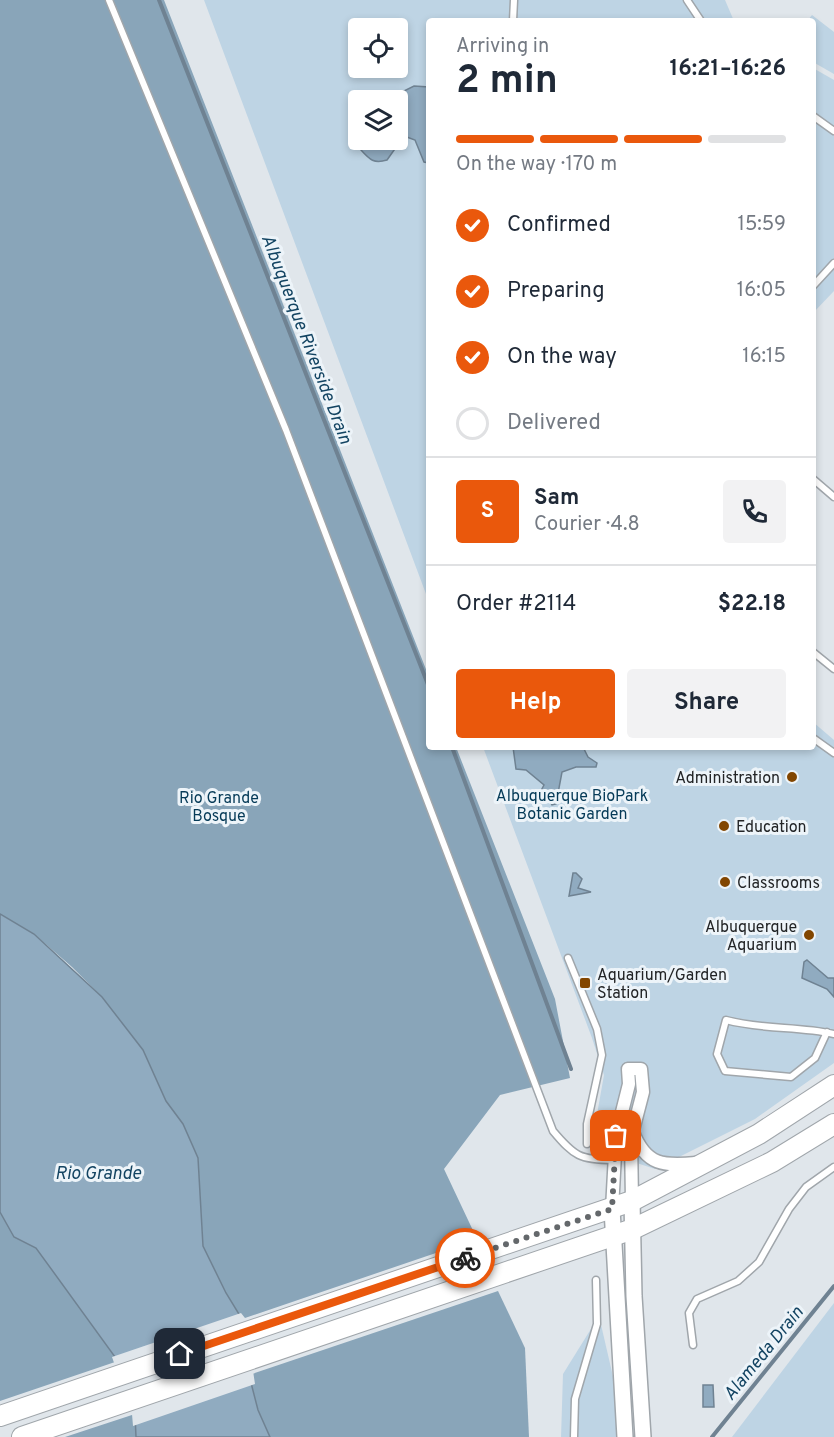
<!DOCTYPE html>
<html lang="en">
<head>
<meta charset="utf-8">
<style>
  :root { --surface:#fff; --page:#f2f2f3; --text:#1f2937; --muted:#747a83; --line:#e0e1e3; --accent:#ea580c }
  body { margin:0; font-family:Overpass,sans-serif; background:var(--page); color:var(--text); height:100vh; display:flex; flex-direction:column; font-size:22px; white-space:nowrap }
  * { box-sizing:border-box; margin:0 }
  p { font-size:20px; color:var(--muted) }
  .icon { flex:none; width:33px; height:33px; fill:none; stroke:currentColor; stroke-width:2; stroke-linecap:round; stroke-linejoin:round }
  .map { position:relative; flex:1; overflow:hidden }
  .details { position:absolute; left:426px; top:18px; width:390px; height:732px; display:flex; flex-direction:column; background:var(--surface); border-radius:6px; box-shadow:0 3px 9px #0003 }
  .details>* { flex:none }
  .controls { position:absolute; left:348px; top:18px; display:grid; gap:12px }
  .controls a { display:grid; place-items:center; width:60px; height:60px; border-radius:6px; background:var(--surface); box-shadow:0 3px 9px #0003; font-size:30px }
  .pin { position:absolute; display:grid; place-items:center; width:51px; height:51px; color:#fff; margin:-26px; border-radius:12px; box-shadow:0 3px 9px #0006 }
  .courier { position:absolute; display:grid; place-items:center; width:60px; height:60px; margin:-30px; border:4px solid #ea580c; border-radius:50%; background:#fff; color:#222; box-shadow:0 2px 8px #0007 }
  .head em { font-style:normal; font-weight:700 }
  .head div { display:flex; flex-direction:column-reverse }
  .head { display:flex; align-items:center; justify-content:space-between; height:102px; padding:0 30px }
  h1 { font-size:39px; font-weight:700; line-height:45px }
  .bar { display:grid; grid-template-columns:repeat(4,1fr); gap:9px 6px; align-content:center; height:72px; padding:0 30px }
  .bar i { height:8px; border-radius:4px; background:var(--line) }
  .bar .current { background:var(--accent) }
  .bar p { grid-column:span 4 }
  .line { display:flex; align-items:center; gap:15px; padding:0 30px; border-top:2px solid var(--line) }
  .line div { flex:1 }
  .round { display:grid; place-items:center; flex:none; width:63px; height:63px; border-radius:6px; background:var(--page) }
  ol { padding:0 30px; list-style:none }
  li { display:flex; align-items:center; gap:18px; height:66px }
  li p { margin-inline-start:auto }
  li .icon { padding:6px; border-radius:50%; background:var(--accent); color:#fff; stroke-width:4 }
  li:last-child { color:var(--muted) }
  li i { width:33px; height:33px; border:3px solid var(--line); border-radius:50% }
  .action { display:flex; gap:12px; margin-top:auto; padding:12px 30px }
  .action a { flex:1; height:69px; border-radius:6px; background:var(--accent); color:#fff; font-size:24px; font-weight:700; line-height:69px; text-align:center }
  .action a+a { background:var(--page); color:var(--text) }
  .map>svg:first-child { display:block }
  .green { fill:#bed4e4; fill-rule:evenodd }
  .forest { fill:#89a5b9 }
  .water { fill:#90abc0; stroke:#6f8292; stroke-width:1.5 }
  .pier { fill:#e0e6eb }
  .lines { fill:none; stroke-linecap:round; stroke-linejoin:round }
  .stream { stroke:#6f8292; stroke-width:4 }
  .service-casing { stroke:#a0a6ab; stroke-width:9 }
  .minor-casing { stroke:#a0a6ab; stroke-width:15 }
  .tertiary-casing { stroke:#a0a6ab; stroke-width:18 }
  .primary-casing { stroke:#a0a6ab; stroke-width:22 }
  .service { stroke:#fff; stroke-width:6 }
  .minor { stroke:#fff; stroke-width:12 }
  .tertiary { stroke:#fff; stroke-width:15 }
  .primary { stroke:#fff; stroke-width:20 }
  .done { stroke:#64686b; stroke-width:6; stroke-dasharray:0 10.8 }
  .route { stroke:#ea580c; stroke-width:8 }
  .poi-dot { fill:#824600; stroke:#edf4f9; stroke-width:2 }
  .labels { text-anchor:middle; stroke-width:6; stroke-linejoin:round; paint-order:stroke }
  .poi-label { font-size:16px; fill:#222426; stroke:#edf4f9; text-anchor:start }
  .park-label { font-size:16px; fill:#053a57; stroke:#edf4f9 }
  .water-label { font-size:18px; font-style:italic; fill:#134462; stroke:#edf4f9 }
</style>
</head>
<body>
<div class="map">
<svg width="834" height="1437" viewBox="0 0 834 1437">
  <rect width="100%" height="100%" fill="#e0e6eb"/>
  <g class="green">
    <path d="M204,0H725L734,21H429V602ZM358,28H398V68H358ZM358,100H398V140H358Z"/>
    <polygon points="812,15 834,32 834,74 813,62 813,21 807,21"/>
    <polygon points="813,68 834,80 834,291 813,313"/>
    <polygon points="813,722 834,740 834,1063 755,1119 655,1169 591,1148 604,1075 592,1038 483,747 813,747"/>
    <polygon points="834,1303 834,1437 732,1437"/>
    <polygon points="599,1316 627,1437 561,1437 563,1374"/>
  </g>
  <g class="forest">
    <polygon points="0,0 164,0 429,677 429,747 456,747 555,999 570,1078 500,1095 444,1169 477,1239 242,1319 226,1293 203,1246 198,1158 183,1124 166,1101 143,1050 102,997 72,967 34,934 0,914"/>
    <polygon points="0,1212 14,1237 36,1248 118,1361 0,1401"/>
    <polygon points="498,1291 525,1348 529,1437 270,1437 258,1410 249,1375"/>
    <polygon points="135,1414 136,1437 65,1437"/>
  </g>
  <g class="water">
    <path d="M414,86L429,87V163L424,162L415,140L404,136L387,160C374,164 370,160 361,150L364,140H398V115L402,110L400,93Z"/>
    <polygon points="513,747 583,747 588,757 597,763 596,767 576,767 562,772 556,804 552,805 549,799 540,804 537,798 544,785 526,770 516,769"/>
    <polygon points="573,873 576,873 582,879 578,888 591,892 569,896"/>
    <polygon points="0,914 34,934 102,997 143,1050 166,1101 183,1124 198,1158 203,1246 226,1293 242,1319 249,1375 258,1410 270,1437 136,1437 135,1414 118,1361 36,1248 14,1237 0,1212"/>
    <polygon points="807,960 828,978 834,978 834,997 827,989 802,978 804,962"/>
    <polygon points="703,1385 713,1385 714,1407 703,1407"/>
  </g>
  <polygon class="pier" points="241,1313 245,1318 255,1384 133,1426 132,1414 112,1357"/>
  <g class="lines">
    <g class="stream">
      <polyline points="159,0 429,687"/>
      <polyline points="452,747 571,1069"/>
      <polyline points="712,1437 834,1286"/>
    </g>
    <defs>
      <g id="service">
        <path d="M109,0L286,430L553,1131C574,1156 580,1160 613,1160"/>
        <polyline points="687,0 701,21"/>
        <polyline points="513,21 514,0"/>
        <polyline points="813,116 834,131"/>
        <polyline points="813,286 834,263"/>
        <polyline points="813,479 834,497"/>
        <polyline points="813,652 834,669"/>
        <polyline points="813,738 834,753"/>
        <polyline points="568,958 597,1029 602,1055 587,1124 587,1144"/>
        <path d="M827,1032L815,1058L791,1077L725,1071L717,1054L726,1020C763,1030 797,1026 834,1034"/>
        <polyline points="693,1345 689,1313 697,1299 738,1281 759,1262 789,1209 806,1187 834,1167"/>
        <polyline points="574,1437 575,1399 597,1324 596,1280"/>
      </g>
      <g id="minor">
        <path d="M633,1132C646,1166 664,1166 696,1163"/>
        <polyline points="612,1209 616,1136 629,1084 628,1069 641,1069 643,1092 631,1138 632,1201"/>
      </g>
      <g id="tertiary">
        <polyline points="632,1201 634,1296 643,1437"/>
        <polyline points="612,1209 625,1437"/>
      </g>
      <g id="primary">
        <polyline points="0,1416 632,1201 759,1134 834,1085"/>
        <polyline points="22,1437 633,1229 772,1162 834,1124"/>
      </g>
    </defs>
    <use href="#service" class="service-casing"/>
    <use href="#minor" class="minor-casing"/>
    <use href="#tertiary" class="tertiary-casing"/>
    <use href="#primary" class="primary-casing"/>
    <use href="#service" class="service"/>
    <use href="#minor" class="minor"/>
    <use href="#tertiary" class="tertiary"/>
    <use href="#primary" class="primary"/>
  </g>
  <g class="lines">
    <polyline class="done" points="465,1258 612,1209 616,1136"/>
    <polyline class="route" points="180,1354 465,1258"/>
  </g>
  <g class="poi-dot">
    <circle cx="792" cy="777" r="6"/>
    <circle cx="724" cy="826" r="6"/>
    <circle cx="725" cy="882" r="6"/>
    <circle cx="809" cy="935" r="6"/>
    <rect x="579" y="977" width="12" height="12" rx="3"/>
  </g>
  <g class="labels">
    <g class="poi-label">
      <text x="780" y="783" text-anchor="end">Administration</text>
      <text x="736" y="832">Education</text>
      <text x="737" y="888">Classrooms</text>
      <text x="797" y="932" text-anchor="end">Albuquerque<tspan x="797" dy="18">Aquarium</tspan></text>
      <text x="597" y="980">Aquarium/Garden<tspan x="597" dy="18">Station</tspan></text>
    </g>
    <g class="park-label">
      <text x="572" y="801">Albuquerque BioPark<tspan x="572" dy="18">Botanic Garden</tspan></text>
      <text x="219" y="803">Rio Grande<tspan x="219" dy="18">Bosque</tspan></text>
    </g>
    <g class="water-label">
      <text transform="translate(307 339) rotate(69)" y="6">Albuquerque Riverside Drain</text>
      <text x="98" y="1179">Rio Grande</text>
      <text transform="translate(763 1353) rotate(-51)" y="6">Alameda Drain</text>
    </g>
  </g>
</svg>
<div class="controls">
<a><svg class="icon" aria-label="locate" viewBox="0 0 24 24"><circle cx="12" cy="12" r="6"/><path d="M12 2v4M12 18v4M2 12h4M18 12h4"/></svg></a>
<a><svg class="icon" aria-label="layers" viewBox="0 0 24 24"><path d="M12 4l9 5-9 5-9-5zM3 14l9 5 9-5"/></svg></a>
</div>
<div class="pin" style="left:616px;top:1136px;background:#ea580c"><svg class="icon" aria-label="bag" viewBox="0 0 24 24"><path d="M5 8h14l-1 12H6zM9 8a3 3 0 0 1 6 0"/></svg></div>
<div class="pin" style="left:180px;top:1354px;background:#1f2937"><svg class="icon" aria-label="home" viewBox="0 0 24 24"><path d="M3 11l9-7 9 7M6 9v11h12V9"/></svg></div>
<div class="courier" style="left:465px;top:1258px"><svg class="icon" aria-label="bike" viewBox="0 0 24 24"><circle cx="6" cy="16" r="4"/><circle cx="18" cy="16" r="4"/><path d="M6 16l4-8h5l3 8M10 8l3 8H6M13 5h3"/></svg></div>
<section class="details">
<div class="head"><div><h1>2 min</h1><p>Arriving in</p></div><em>16:21–16:26</em></div>
<div class="bar"><i class="current"></i><i class="current"></i><i class="current"></i><i></i><p>On the way · 170 m</p></div>
<ol>
<li><svg class="icon" aria-label="check" viewBox="0 0 24 24"><path d="M5 12l5 5 9-10"/></svg>Confirmed<p>15:59</p></li>
<li><svg class="icon" aria-label="check" viewBox="0 0 24 24"><path d="M5 12l5 5 9-10"/></svg>Preparing<p>16:05</p></li>
<li><svg class="icon" aria-label="check" viewBox="0 0 24 24"><path d="M5 12l5 5 9-10"/></svg>On the way<p>16:15</p></li>
<li><i></i>Delivered</li>
</ol>
<div class="line" style="height:108px"><b class="round" style="background:var(--accent);color:#fff">S</b><div><b>Sam</b><p>Courier · 4.8</p></div><a class="round"><svg class="icon" aria-label="phone" viewBox="0 0 24 24"><path d="M5 4h4l2 5-3 2q2 4 5 5l2-3 5 2v4C11 20 4 13 5 4z"/></svg></a></div>
<div class="line" style="height:78px"><div>Order #2114</div><b>$22.18</b></div>
<div class="action"><a>Help</a><a>Share</a></div>
</section>
</div>
</body>
</html>
